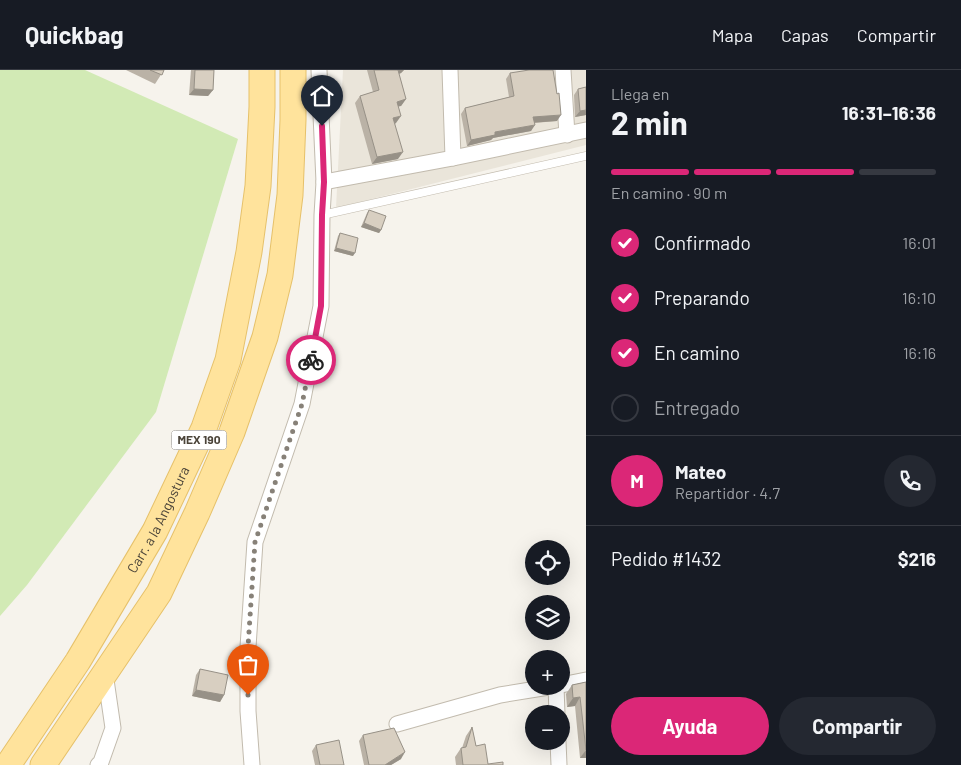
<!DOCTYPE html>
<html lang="es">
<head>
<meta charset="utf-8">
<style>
  :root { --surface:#171b24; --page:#242831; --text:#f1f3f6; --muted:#9ea1a6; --line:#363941; --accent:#db2777 }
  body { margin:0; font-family:Barlow,sans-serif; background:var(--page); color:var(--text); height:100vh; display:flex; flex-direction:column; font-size:19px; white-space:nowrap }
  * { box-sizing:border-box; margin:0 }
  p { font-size:16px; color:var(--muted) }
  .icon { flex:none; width:28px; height:28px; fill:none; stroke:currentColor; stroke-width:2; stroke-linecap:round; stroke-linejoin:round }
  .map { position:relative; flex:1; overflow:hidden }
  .drawer { display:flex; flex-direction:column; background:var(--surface); width:375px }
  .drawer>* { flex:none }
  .tools { position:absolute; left:525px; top:470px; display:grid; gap:10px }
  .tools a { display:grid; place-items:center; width:45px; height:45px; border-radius:50%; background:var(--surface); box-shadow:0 5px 20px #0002; font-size:25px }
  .pin { position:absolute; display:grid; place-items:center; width:42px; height:42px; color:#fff; margin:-51px -21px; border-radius:50% 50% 50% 0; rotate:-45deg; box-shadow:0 0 5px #0007 }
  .pin .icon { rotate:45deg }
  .courier { position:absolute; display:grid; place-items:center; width:50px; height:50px; margin:-25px; border:4px solid #db2777; border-radius:50%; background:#fff; color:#222; box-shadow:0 1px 6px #0007 }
  .headline em { font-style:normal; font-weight:700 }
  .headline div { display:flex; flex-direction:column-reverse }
  .headline { display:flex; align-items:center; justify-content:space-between; height:85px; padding:0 25px }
  h1 { font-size:32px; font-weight:700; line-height:38px }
  .bar { display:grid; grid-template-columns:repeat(4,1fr); gap:8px 5px; align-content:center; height:60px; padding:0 25px }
  .bar i { height:6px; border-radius:4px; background:var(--line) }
  .bar .on { background:var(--accent) }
  .bar p { grid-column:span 4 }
  .line { display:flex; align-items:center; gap:12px; padding:0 25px; border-top:1px solid var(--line) }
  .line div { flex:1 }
  .round { display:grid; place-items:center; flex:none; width:52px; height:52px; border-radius:26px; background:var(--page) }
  ol { padding:0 25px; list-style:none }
  li { display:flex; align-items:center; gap:15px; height:55px }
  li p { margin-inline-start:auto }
  li .icon { padding:5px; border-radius:50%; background:var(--accent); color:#fff; stroke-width:4 }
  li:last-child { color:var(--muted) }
  li i { width:28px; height:28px; border:2px solid var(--line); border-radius:50% }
  .cta { display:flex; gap:10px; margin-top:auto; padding:10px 25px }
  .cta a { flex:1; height:58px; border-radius:30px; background:var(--accent); color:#fff; font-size:20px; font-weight:700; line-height:58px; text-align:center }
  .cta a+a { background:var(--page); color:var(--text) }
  header { display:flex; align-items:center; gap:30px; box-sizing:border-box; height:70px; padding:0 25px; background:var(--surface); border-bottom:1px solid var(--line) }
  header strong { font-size:24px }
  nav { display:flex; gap:28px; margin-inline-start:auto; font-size:18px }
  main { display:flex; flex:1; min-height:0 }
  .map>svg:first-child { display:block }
  .residential { fill:#eae5da }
  .green { fill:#d2eab5 }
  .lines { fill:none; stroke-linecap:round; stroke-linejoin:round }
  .lane-casing { stroke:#c2bbae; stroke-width:9 }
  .street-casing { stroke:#c2bbae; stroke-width:17 }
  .primary-casing { stroke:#e6c16a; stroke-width:27 }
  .lane { stroke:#fff; stroke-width:8 }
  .street { stroke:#fff; stroke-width:15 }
  .primary { stroke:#ffe39c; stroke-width:25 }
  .wall { fill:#bab2a6 }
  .shaded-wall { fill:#979187 }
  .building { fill:#d8cfc1; stroke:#979187 }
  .done { stroke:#878178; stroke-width:5; stroke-dasharray:0 9 }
  .route { stroke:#db2777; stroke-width:6 }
  .labels { text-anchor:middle; stroke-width:4; stroke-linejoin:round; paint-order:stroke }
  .shield { fill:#fff; stroke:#817c74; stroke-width:1 }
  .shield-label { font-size:12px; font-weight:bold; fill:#4b4439 }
  .street-label { font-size:14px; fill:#4b4439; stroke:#fff }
</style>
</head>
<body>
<header>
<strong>Quickbag</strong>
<nav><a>Mapa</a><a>Capas</a><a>Compartir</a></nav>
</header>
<main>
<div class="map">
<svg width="586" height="695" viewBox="0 0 586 695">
  <rect width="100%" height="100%" fill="#f6f3ec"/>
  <polygon class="residential" points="343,0 586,0 586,75 336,138"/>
  <polygon class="green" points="0,0 85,0 238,69 156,342 27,515 0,546"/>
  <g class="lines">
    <defs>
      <polyline id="lane" points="322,145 586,86"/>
      <g id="street">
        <polyline points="450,0 453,88"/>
        <polyline points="563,0 567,65"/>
        <polyline points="324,112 453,88 586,60"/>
        <polyline points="561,615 586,610"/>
        <polyline points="556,616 557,644"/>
        <polyline points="397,654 500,625 555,616"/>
        <polyline points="558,671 559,695"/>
        <polyline points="98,695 101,692 113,658 105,603"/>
        <polyline points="252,695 248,641 248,577 255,472 302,334 321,236 322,145 324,112 319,0"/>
      </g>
      <g id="primary">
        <path id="s1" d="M8,695L78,591L155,461L204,358L228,290L249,182L258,116L262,37V0"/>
        <polyline points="43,695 159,523 197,443 232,362 265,267 280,205 290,125 293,50 293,0"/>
      </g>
    </defs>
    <use href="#lane" class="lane-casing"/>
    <use href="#street" class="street-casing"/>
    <use href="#primary" class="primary-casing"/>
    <use href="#lane" class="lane"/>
    <use href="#street" class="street"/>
    <use href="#primary" class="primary"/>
  </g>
  <g class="wall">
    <polygon points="126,0 164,0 155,14"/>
    <polygon points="191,0 214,0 213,20 208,26 189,25"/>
    <polygon points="367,0 404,0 401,3 399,4 406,29 401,36 398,36 396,53 395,54 398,89 372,94 355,33 360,26 373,22"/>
    <polygon points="510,3 557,51 534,53 531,61 493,68 491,70 467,76 461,44 465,38 509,27 506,9"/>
    <polygon points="578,19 586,45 575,47 574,25"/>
    <polygon points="369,140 381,160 379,163 361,157 367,143"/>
    <polygon points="340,163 353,186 334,181 338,166"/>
    <polygon points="200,599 224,625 220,632 192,626 196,605"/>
    <polygon points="586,612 586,688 580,688 575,636 567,637 566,624 572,615"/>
    <polygon points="472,657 476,676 488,694 503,695 456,695 455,687 461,678 462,678 466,666"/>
    <polygon points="363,665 401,689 391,695 364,695 359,671"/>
    <polygon points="316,675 344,695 315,695 312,681"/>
  </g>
  <g class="shaded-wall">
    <polygon points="397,0 404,0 401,3 393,6"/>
    <polygon points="194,19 213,20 208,26 189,25"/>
    <polygon points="406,29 401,36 392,38 397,32"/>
    <polygon points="586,40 586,45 575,47 580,41"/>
    <polygon points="561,45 557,51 529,53 533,47"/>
    <polygon points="401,46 396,53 388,55 393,48"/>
    <polygon points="535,55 531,61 493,68 491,70 467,76 471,70 495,62"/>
    <polygon points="403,82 398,89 372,94 377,87"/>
    <polygon points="364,153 381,160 379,163 361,157"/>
    <polygon points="336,178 355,183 353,186 334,181"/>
    <polygon points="196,620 224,625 220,632 192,626"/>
    <polygon points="580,627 575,636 567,637 573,628"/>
    <polygon points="586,680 586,688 580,688"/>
    <polygon points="405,682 401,689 391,695 385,695"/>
  </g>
  <g class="building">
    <polygon points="150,0 164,0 162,5"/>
    <polygon points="195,0 214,0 213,20 194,19"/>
    <polygon points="374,0 398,0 406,29 397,32 401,46 393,48 403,82 377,87 360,26 379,20"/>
    <polygon points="529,0 553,0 557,24 559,23 561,45 533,47 535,55 495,62 495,65 471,70 465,38 514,26 510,3"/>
    <polygon points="586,17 586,40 580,41 578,19"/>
    <polygon points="369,140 386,146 381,160 364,153"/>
    <polygon points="340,163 358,168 355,183 336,178"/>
    <polygon points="200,599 228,605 224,625 196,620"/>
    <polygon points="586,612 586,680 580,627 573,628 572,615"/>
    <polygon points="472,657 476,676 485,674 488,694 503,692 503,695 463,695 461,678 466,677"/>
    <polygon points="394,658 405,682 385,695 369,695 363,665"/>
    <polygon points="339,670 344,695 320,695 316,675"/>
  </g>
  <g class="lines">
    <polyline class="done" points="248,625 248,577 255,472 302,334 311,290"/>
    <polyline class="route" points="311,290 321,236 322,145 324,112 322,56"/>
  </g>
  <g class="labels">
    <rect class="shield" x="171.5" y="360.5" width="55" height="19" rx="4"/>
    <g class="shield-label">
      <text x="199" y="374">MEX 190</text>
    </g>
    <g class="street-label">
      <text dy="5" stroke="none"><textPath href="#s1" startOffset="288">Carr. a la Angostura</textPath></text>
    </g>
  </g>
</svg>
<div class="tools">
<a><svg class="icon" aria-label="locate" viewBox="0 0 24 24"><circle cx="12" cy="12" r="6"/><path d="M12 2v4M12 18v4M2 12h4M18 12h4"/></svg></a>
<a><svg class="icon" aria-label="layers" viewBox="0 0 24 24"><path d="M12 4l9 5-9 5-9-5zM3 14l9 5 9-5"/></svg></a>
<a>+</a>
<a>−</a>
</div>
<div class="pin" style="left:248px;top:625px;background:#ea580c"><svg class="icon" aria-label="bag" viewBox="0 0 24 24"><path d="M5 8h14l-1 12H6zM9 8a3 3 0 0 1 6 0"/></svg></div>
<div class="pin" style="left:322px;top:56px;background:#1f2937"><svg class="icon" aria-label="home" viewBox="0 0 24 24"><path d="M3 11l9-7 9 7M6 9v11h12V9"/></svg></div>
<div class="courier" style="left:311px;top:290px"><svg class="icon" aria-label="bike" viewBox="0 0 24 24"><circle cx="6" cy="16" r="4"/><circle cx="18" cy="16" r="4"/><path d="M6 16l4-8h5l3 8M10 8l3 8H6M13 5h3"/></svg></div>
</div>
<section class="drawer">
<div class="headline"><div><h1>2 min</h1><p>Llega en</p></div><em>16:31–16:36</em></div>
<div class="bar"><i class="on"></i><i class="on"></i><i class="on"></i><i></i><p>En camino · 90 m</p></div>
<ol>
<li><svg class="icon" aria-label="check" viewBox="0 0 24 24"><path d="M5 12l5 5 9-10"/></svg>Confirmado<p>16:01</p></li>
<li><svg class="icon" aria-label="check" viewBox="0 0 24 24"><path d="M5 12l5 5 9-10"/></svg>Preparando<p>16:10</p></li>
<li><svg class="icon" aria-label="check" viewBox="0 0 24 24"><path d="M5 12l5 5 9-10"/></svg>En camino<p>16:16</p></li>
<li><i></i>Entregado</li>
</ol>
<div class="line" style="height:90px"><b class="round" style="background:var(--accent);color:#fff">M</b><div><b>Mateo</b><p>Repartidor · 4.7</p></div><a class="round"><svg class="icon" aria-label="phone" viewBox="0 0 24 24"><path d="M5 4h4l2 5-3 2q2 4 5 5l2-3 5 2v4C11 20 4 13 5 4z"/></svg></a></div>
<div class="line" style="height:65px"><div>Pedido #1432</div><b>$216</b></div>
<div class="cta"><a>Ayuda</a><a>Compartir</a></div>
</section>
</main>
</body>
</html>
